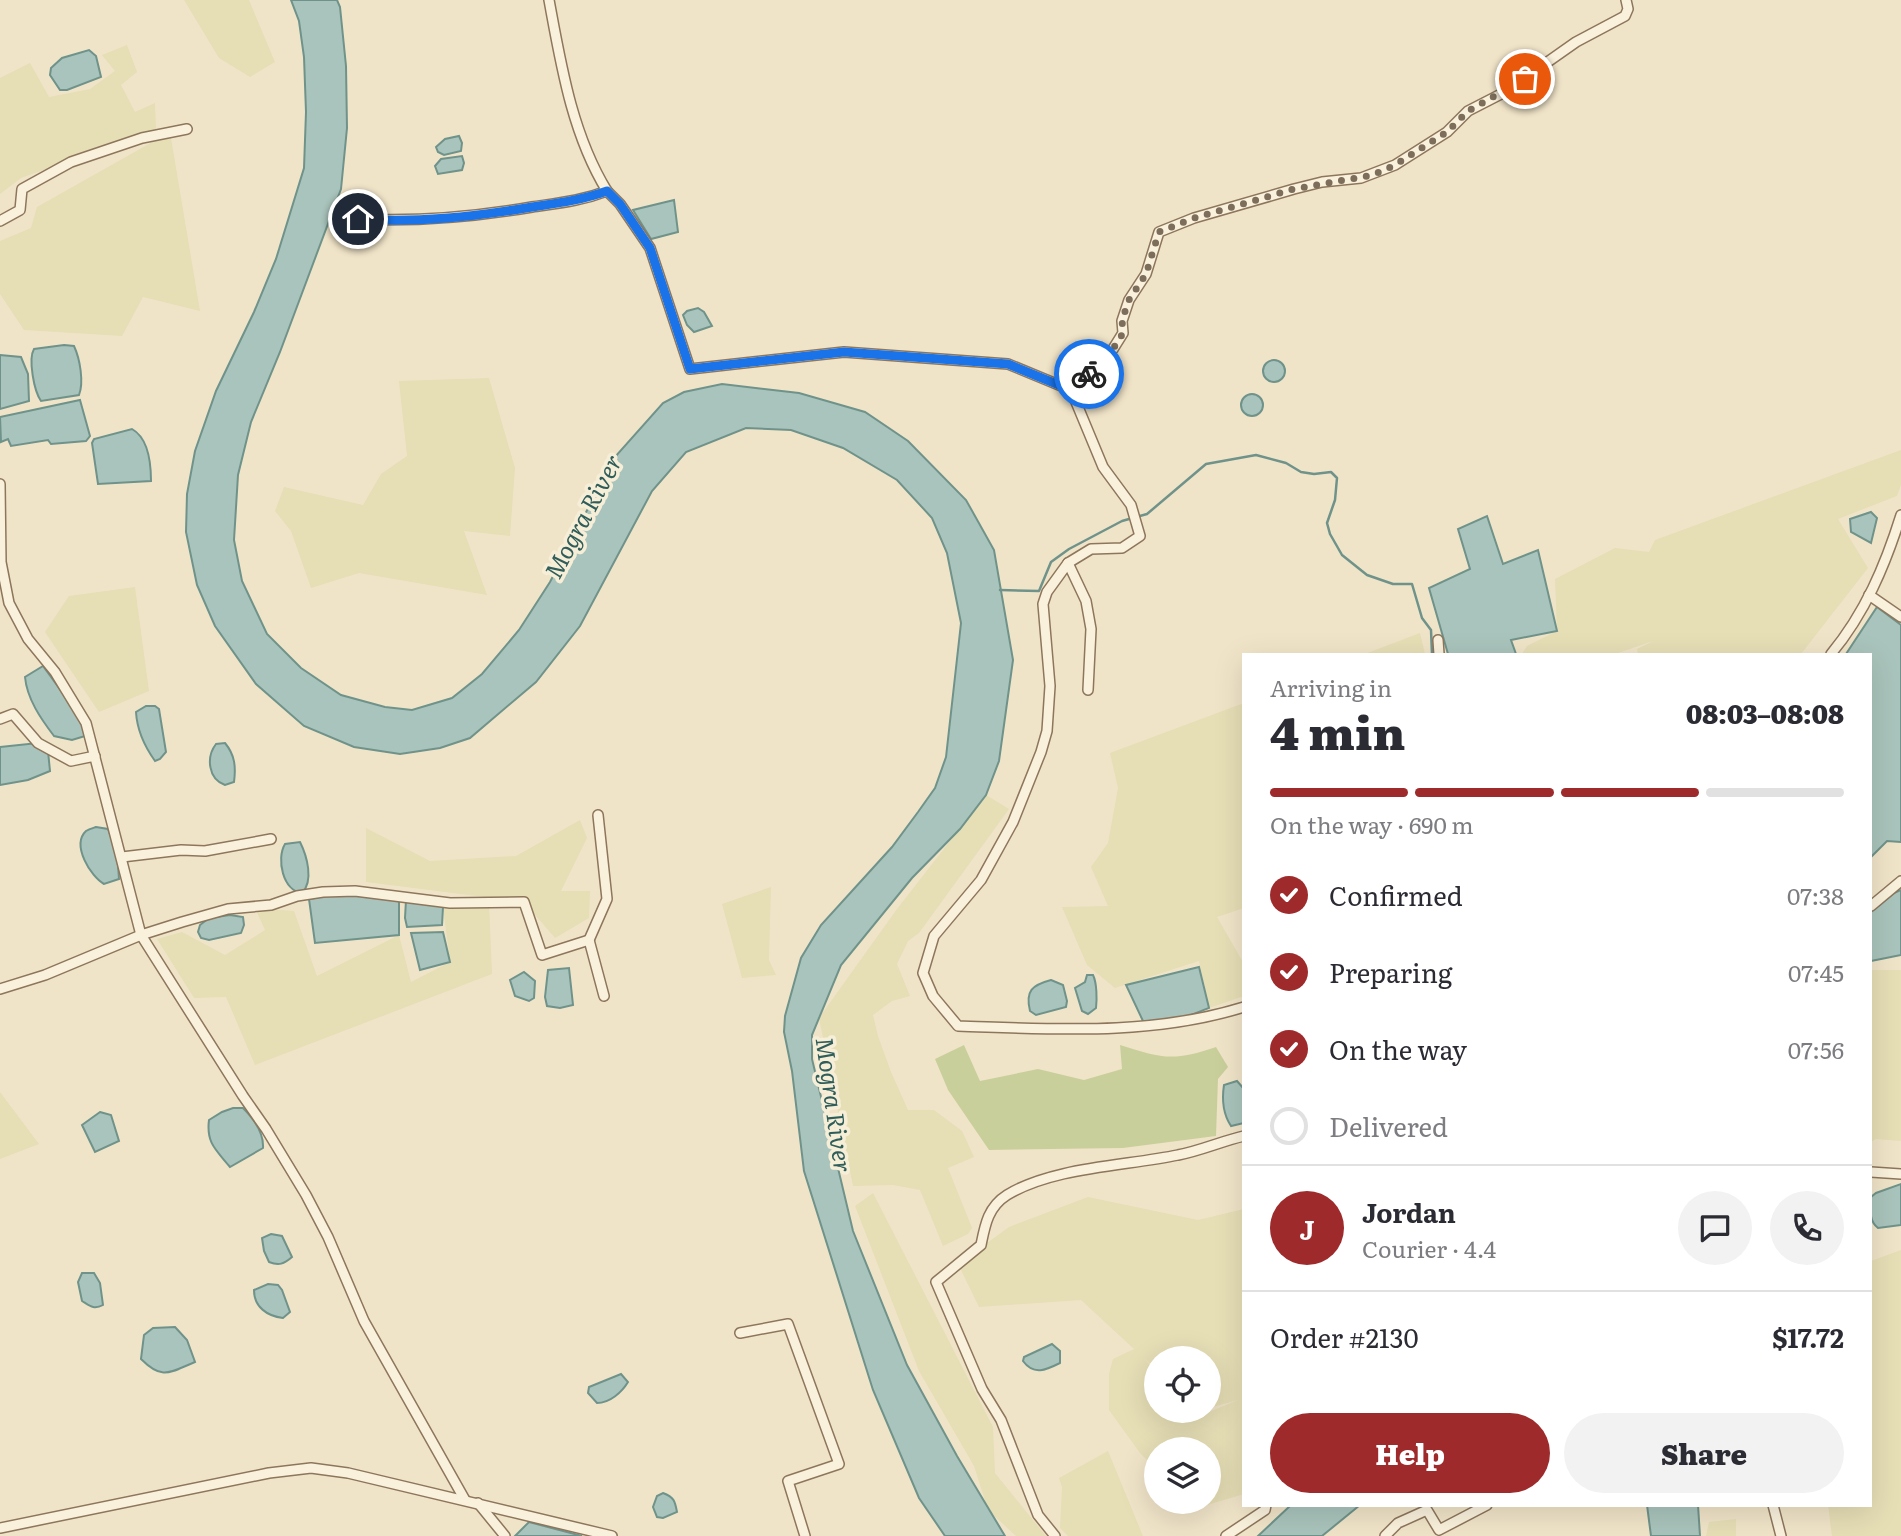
<!DOCTYPE html>
<html lang="en">
<head>
<meta charset="utf-8">
<style>
  :root { --surface:#fff; --page:#f2f2f3; --text:#2b2b33; --muted:#7c7c81; --line:#e1e1e2; --accent:#9e2a2b }
  body { margin:0; font-family:Literata,serif; background:var(--page); color:var(--text); height:100vh; display:flex; flex-direction:column; font-size:26px; white-space:nowrap }
  * { box-sizing:border-box; margin:0 }
  p { font-size:23px; color:var(--muted) }
  .icon { flex:none; width:38px; height:38px; fill:none; stroke:currentColor; stroke-width:2; stroke-linecap:round; stroke-linejoin:round }
  .map { position:relative; flex:1; overflow:hidden }
  .panel { position:absolute; left:1242px; top:653px; width:630px; height:854px; display:flex; flex-direction:column; background:var(--surface); border-radius:0px; box-shadow:0 7px 28px #0002 }
  .panel>* { flex:none }
  .tools { position:absolute; left:1144px; top:1346px; display:grid; gap:14px }
  .tools a { display:grid; place-items:center; width:77px; height:77px; border-radius:50%; background:var(--surface); box-shadow:0 7px 28px #0002; font-size:35px }
  .pin { position:absolute; display:grid; place-items:center; width:60px; height:60px; color:#fff; margin:-30px; border:4px solid #fff; border-radius:50%; box-shadow:0 2px 7px #0007 }
  .courier { position:absolute; display:grid; place-items:center; width:70px; height:70px; margin:-35px; border:5px solid #1a73e8; border-radius:50%; background:#fff; color:#222; box-shadow:0 2px 9px #0007 }
  .headline em { font-style:normal; font-weight:800 }
  .headline div { display:flex; flex-direction:column-reverse }
  .headline { display:flex; align-items:center; justify-content:space-between; height:119px; padding:0 28px }
  h1 { font-size:46px; font-weight:800; line-height:52px }
  .bar { display:grid; grid-template-columns:repeat(4,1fr); gap:10px 7px; align-content:center; height:84px; padding:0 28px }
  .bar i { height:9px; border-radius:5px; background:var(--line) }
  .bar .on { background:var(--accent) }
  .bar p { grid-column:span 4 }
  .line { display:flex; align-items:center; gap:18px; padding:0 28px; border-top:2px solid var(--line) }
  .line div { flex:1 }
  .round { display:grid; place-items:center; flex:none; width:74px; height:74px; border-radius:37px; background:var(--page) }
  ol { padding:0 28px; list-style:none }
  li { display:flex; align-items:center; gap:21px; height:77px }
  li p { margin-inline-start:auto }
  li .icon { padding:7px; border-radius:50%; background:var(--accent); color:#fff; stroke-width:4 }
  li:last-child { color:var(--muted) }
  li i { width:38px; height:38px; border:4px solid var(--line); border-radius:50% }
  .button { display:flex; gap:14px; margin-top:auto; padding:14px 28px }
  .button a { flex:1; height:80px; border-radius:42px; background:var(--accent); color:#fff; font-size:28px; font-weight:800; line-height:80px; text-align:center }
  .button a+a { background:var(--page); color:var(--text) }
  .map>svg:first-child { display:block }
  .farmland { fill:#e6deb5; fill-rule:evenodd }
  .green { fill:#c9cf9b }
  .water { fill:#a9c4bc; stroke:#6f938a; stroke-width:2 }
  .lines { fill:none; stroke-linecap:round; stroke-linejoin:round }
  .stream { stroke:#6f938a; stroke-width:2.5 }
  .minor-casing { stroke:#8d765c; stroke-width:12 }
  .minor { stroke:#faf1dc; stroke-width:9 }
  .done { stroke:#7c6e5b; stroke-width:7; stroke-dasharray:0 12.6 }
  .route { stroke:#1a73e8; stroke-width:9 }
  .labels { text-anchor:middle; stroke-width:7; stroke-linejoin:round; paint-order:stroke }
  .water-label { font-size:24px; font-style:italic; fill:#2f5d5a; stroke:#f7eed8 }
</style>
</head>
<body>
<div class="map">
<svg width="1901" height="1536" viewBox="0 0 1901 1536">
  <rect width="100%" height="100%" fill="#f0e4c8"/>
  <g class="farmland">
    <polygon points="184,0 249,0 275,62 250,77 219,58"/>
    <polygon points="127,45 137,72 121,85 135,112 155,103 156,130 21,178 0,194 0,78 30,63 49,97 90,89 115,71 102,55"/>
    <polygon points="170,132 200,311 143,297 122,336 24,330 0,294 0,241 31,228 37,207"/>
    <polygon points="489,378 515,468 510,536 464,531 487,595 359,573 311,588 291,531 275,511 284,487 363,505 381,474 407,456 399,381"/>
    <polygon points="1901,450 1901,485 1897,496 1838,519 1868,568 1801,654 1638,654 1637,649 1653,641 1615,654 1522,654 1527,646 1557,631 1555,579 1615,548 1649,552 1655,540"/>
    <polygon points="135,587 149,691 99,712 45,632 69,596"/>
    <polygon points="1420,633 1425,654 1365,654"/>
    <polygon points="1244,703 1244,908 1217,917 1244,964 1244,996 1209,1008 1199,961 1115,988 1087,965 1062,907 1108,906 1091,867 1108,843 1118,788 1110,753"/>
    <polygon points="986,795 1009,809 919,933 908,941 897,964 910,996 892,1001 873,1015 878,1036 891,1072 908,1110 934,1110 962,1131 974,1157 948,1168 972,1228 968,1234 943,1246 920,1190 893,1185 853,1186 819,1018 897,909"/>
    <polygon points="580,820 587,838 561,891 590,891 589,918 555,938 524,902 366,882 366,828 430,861 516,856"/>
    <polygon points="771,887 769,960 776,975 742,978 722,904"/>
    <polygon points="489,903 492,974 255,1065 226,997 194,998 157,939 182,932 225,955 265,930 255,908 294,911 317,976 399,935 411,982 450,962 443,907"/>
    <polygon points="1871,970 1901,970 1901,1141 1876,1139 1871,1142"/>
    <polygon points="0,1092 39,1144 0,1159"/>
    <polygon points="873,1193 993,1427 995,1473 1046,1536 1016,1536 988,1510 974,1466 919,1371 855,1206"/>
    <path d="M1088,1197L1198,1220L1244,1209V1494L1194,1509L1187,1502H1209V1449H1157V1470L1140,1453L1109,1410V1374L1113,1359L1134,1349L1081,1300L979,1307L958,1264L1009,1227ZM1144,1358L1157,1370V1358H1209V1408L1238,1400L1197,1417L1191,1411L1157,1410V1373Z"/>
    <polygon points="1901,1250 1901,1536 1832,1536 1828,1505 1871,1505 1871,1261"/>
    <polygon points="1108,1451 1143,1536 1068,1536 1060,1528 1062,1487 1059,1478"/>
    <polygon points="1736,1519 1736,1536 1706,1536 1709,1522"/>
  </g>
  <path class="green" d="M964,1045L980,1081L1038,1069L1084,1080L1122,1069L1120,1045C1161,1058 1173,1062 1216,1047L1228,1067L1218,1079L1216,1136L1123,1148L989,1150L948,1090L935,1059Z"/>
  <g class="water">
    <polygon points="291,0 337,0 340,7 346,66 347,128 341,189 280,352 251,422 238,475 234,540 242,581 267,634 301,668 341,695 385,707 412,710 452,698 482,674 519,630 550,582 614,458 663,403 684,392 722,384 799,393 865,412 908,441 966,500 994,550 1013,660 999,761 986,795 960,829 912,878 841,965 812,1035 812,1059 853,1231 907,1365 957,1456 1005,1536 945,1536 919,1498 873,1390 804,1171 792,1071 784,1032 785,1016 801,958 821,925 892,847 918,812 935,788 946,757 961,623 947,553 932,518 897,480 843,448 791,430 746,428 686,452 652,491 580,626 536,682 470,738 440,748 400,754 354,747 304,726 256,684 215,626 197,585 186,532 187,494 195,451 216,391 254,312 276,259 304,168 306,112 304,57 299,21"/>
    <polygon points="89,50 96,56 101,77 67,90 60,90 50,75 51,68 62,58"/>
    <polygon points="459,136 462,143 461,151 444,155 438,152 436,147 445,139"/>
    <polygon points="462,156 464,163 462,170 438,174 435,166 441,159"/>
    <polygon points="674,200 678,232 651,239 633,210"/>
    <polygon points="698,308 704,312 712,326 694,332 687,325 683,315 687,311"/>
    <path d="M64,345L74,346C80,359 84,382 79,395L41,401C34,391 28,359 34,349Z"/>
    <polygon points="0,355 21,357 28,374 29,401 0,409"/>
    <circle cx="1274" cy="371" r="11"/>
    <circle cx="1252" cy="405" r="11"/>
    <polygon points="80,400 90,436 86,441 51,444 48,440 11,446 8,439 1,442 0,417"/>
    <path d="M132,429C148,438 151,463 151,481L98,484L92,443L94,439Z"/>
    <polygon points="1871,512 1877,518 1871,543 1851,532 1850,519"/>
    <polygon points="1487,516 1503,564 1538,550 1557,631 1511,640 1516,654 1448,654 1429,588 1470,569 1458,529"/>
    <polygon points="1877,607 1901,625 1901,842 1887,841 1871,857 1871,654 1846,654"/>
    <path d="M43,666L83,721L85,736L72,740L54,736C41,719 27,699 25,677Z"/>
    <path d="M146,706H155L159,709L166,752L160,759L155,761C145,747 137,730 136,712Z"/>
    <polygon points="38,743 48,751 50,771 28,780 0,785 0,747"/>
    <path d="M225,743C235,755 236,767 234,782L225,785C208,779 206,757 216,744Z"/>
    <path d="M96,827L108,829L117,851L119,879L104,884C91,877 71,845 86,831C89,829 93,828 96,827Z"/>
    <path d="M300,842C307,856 314,881 302,893C283,891 276,859 285,844Z"/>
    <polygon points="1901,890 1901,955 1871,961 1871,912 1894,893"/>
    <polygon points="337,894 373,895 399,901 399,935 315,943 309,899"/>
    <polygon points="406,900 426,901 443,907 442,925 407,927 405,918"/>
    <polygon points="230,915 243,917 244,925 241,933 209,940 201,938 198,932 200,925 209,918"/>
    <polygon points="443,932 450,962 420,970 411,933"/>
    <polygon points="1199,967 1209,1008 1168,1024 1143,1021 1126,985"/>
    <polygon points="569,968 573,1005 560,1008 547,1006 545,997 548,970"/>
    <polygon points="524,972 535,981 534,998 529,1001 515,996 510,980"/>
    <path d="M1087,975H1093C1097,983 1097,1000 1096,1008L1088,1014L1082,1011L1075,988L1085,982Z"/>
    <path d="M1051,980L1063,985L1067,1001L1066,1007L1036,1015L1030,1011C1025,991 1032,985 1051,980Z"/>
    <path d="M1237,1081L1244,1089V1123L1231,1126C1223,1114 1222,1098 1224,1085Z"/>
    <path d="M233,1108H243C254,1119 264,1132 263,1148L230,1167C216,1150 206,1143 209,1120L222,1112Z"/>
    <polygon points="100,1112 111,1115 119,1141 95,1152 82,1125"/>
    <path d="M1901,1184V1225L1878,1228C1868,1220 1871,1209 1871,1197L1876,1193Z"/>
    <path d="M271,1234L282,1236L292,1257C284,1264 279,1266 269,1262L264,1251L262,1238Z"/>
    <path d="M82,1273H94L100,1283L103,1305C94,1310 90,1306 82,1301L78,1282Z"/>
    <path d="M268,1284L278,1285L282,1290L290,1312L283,1318C267,1316 254,1307 254,1290Z"/>
    <path d="M175,1327L187,1340L195,1362C170,1372 163,1381 141,1359L144,1335L153,1328Z"/>
    <path d="M1052,1344L1060,1351V1363C1046,1370 1034,1376 1023,1361L1024,1357Z"/>
    <path d="M621,1374L628,1382C622,1392 610,1403 597,1403L588,1393L589,1387Z"/>
    <path d="M663,1493C674,1497 675,1501 677,1512L663,1518L657,1517L653,1507L657,1496Z"/>
    <polygon points="1291,1505 1360,1505 1322,1536 1258,1536"/>
    <polygon points="1647,1505 1698,1505 1700,1536 1651,1536"/>
    <polygon points="529,1522 582,1536 515,1536"/>
  </g>
  <g class="lines">
    <polyline class="stream" points="1000,590 1039,591 1051,562 1069,549 1122,521 1147,514 1206,464 1256,455 1286,463 1301,472 1314,474 1331,472 1337,478 1335,500 1327,523 1330,534 1342,555 1367,575 1393,584 1412,584 1422,618 1431,630 1432,654"/>
    <defs>
      <g id="minor">
        <polyline points="607,191 620,204 650,248 690,369 844,352 1008,364 1071,390 1082,383 1113,349 1123,333 1122,321 1129,300 1146,274 1159,232 1194,218 1294,189 1322,182 1361,178 1395,165 1447,132 1468,111 1505,92 1576,42 1625,16 1628,9 1626,0"/>
        <path d="M358,219C417,222 473,217 532,207C559,203 581,201 607,191C572,134 561,65 549,0"/>
        <polyline points="0,221 20,210 22,189 71,162 142,138 187,129"/>
        <polyline points="1071,390 1103,467 1131,505 1140,536 1122,548 1091,549 1068,563 1086,601 1091,629 1088,690"/>
        <polyline points="0,484 1,562 9,603 28,639 55,672 86,723 141,935 243,1096 266,1129 306,1195 328,1237 364,1321 465,1500"/>
        <path d="M1068,563L1047,592L1043,604L1050,686L1047,731L1041,752L1013,822L981,880L934,936L923,973L933,996L958,1026C1054,1029 1151,1036 1244,1007"/>
        <polyline points="1869,595 1901,617"/>
        <polyline points="1438,640 1439,654"/>
        <path d="M1831,654C1865,613 1885,566 1901,515"/>
        <polyline points="0,719 13,714 38,743 71,761 95,756"/>
        <polyline points="122,857 181,850 205,851 271,839"/>
        <polyline points="1871,906 1901,881"/>
        <polyline points="589,940 607,899 598,815"/>
        <polyline points="0,989 45,975 141,935 182,922 228,909 271,905 297,896 323,892 355,891 450,903 524,902 542,955 589,940 604,996"/>
        <polyline points="1871,1172 1901,1174"/>
        <polyline points="740,1333 788,1324 839,1464 788,1481 805,1536"/>
        <polyline points="478,1503 505,1536"/>
        <polyline points="1773,1505 1781,1536"/>
        <polyline points="0,1528 269,1473 311,1468 348,1473 612,1536"/>
        <path d="M1055,1536L1038,1515L1001,1420L982,1389L936,1282L981,1245C985,1225 988,1207 1007,1195C1053,1167 1125,1166 1178,1155C1200,1151 1222,1141 1244,1136"/>
        <polyline points="1226,1536 1265,1510 1266,1505"/>
        <polyline points="1385,1536 1398,1523 1427,1510 1439,1530 1487,1505"/>
      </g>
    </defs>
    <use href="#minor" class="minor-casing"/>
    <use href="#minor" class="minor"/>
  </g>
  <g class="lines">
    <polyline class="done" points="1089,374 1113,349 1123,333 1122,320 1129,300 1146,274 1159,232 1194,218 1294,189 1373,175 1395,165 1447,132 1468,111 1525,79"/>
    <path class="route" d="M358,219C417,223 473,217 532,207C558,203 582,200 607,191L620,204L650,248L690,369L844,352L1008,364L1071,390L1082,383L1089,374"/>
  </g>
  <g class="labels">
    <g class="water-label">
      <text transform="translate(584 517) rotate(-62)" y="8">Mogra River</text>
      <text transform="translate(833 1105) rotate(82)" y="8">Mogra River</text>
    </g>
  </g>
</svg>
<div class="tools">
<a><svg class="icon" aria-label="locate" viewBox="0 0 24 24"><circle cx="12" cy="12" r="6"/><path d="M12 2v4M12 18v4M2 12h4M18 12h4"/></svg></a>
<a><svg class="icon" aria-label="layers" viewBox="0 0 24 24"><path d="M12 4l9 5-9 5-9-5zM3 14l9 5 9-5"/></svg></a>
</div>
<div class="pin" style="left:1525px;top:79px;background:#ea580c"><svg class="icon" aria-label="bag" viewBox="0 0 24 24"><path d="M5 8h14l-1 12H6zM9 8a3 3 0 0 1 6 0"/></svg></div>
<div class="pin" style="left:358px;top:219px;background:#1f2937"><svg class="icon" aria-label="home" viewBox="0 0 24 24"><path d="M3 11l9-7 9 7M6 9v11h12V9"/></svg></div>
<div class="courier" style="left:1089px;top:374px"><svg class="icon" aria-label="bike" viewBox="0 0 24 24"><circle cx="6" cy="16" r="4"/><circle cx="18" cy="16" r="4"/><path d="M6 16l4-8h5l3 8M10 8l3 8H6M13 5h3"/></svg></div>
<section class="panel">
<div class="headline"><div><h1>4 min</h1><p>Arriving in</p></div><em>08:03–08:08</em></div>
<div class="bar"><i class="on"></i><i class="on"></i><i class="on"></i><i></i><p>On the way · 690 m</p></div>
<ol>
<li><svg class="icon" aria-label="check" viewBox="0 0 24 24"><path d="M5 12l5 5 9-10"/></svg>Confirmed<p>07:38</p></li>
<li><svg class="icon" aria-label="check" viewBox="0 0 24 24"><path d="M5 12l5 5 9-10"/></svg>Preparing<p>07:45</p></li>
<li><svg class="icon" aria-label="check" viewBox="0 0 24 24"><path d="M5 12l5 5 9-10"/></svg>On the way<p>07:56</p></li>
<li><i></i>Delivered</li>
</ol>
<div class="line" style="height:126px"><b class="round" style="background:var(--accent);color:#fff">J</b><div><b>Jordan</b><p>Courier · 4.4</p></div><a class="round"><svg class="icon" aria-label="chat" viewBox="0 0 24 24"><path d="M4 5h16v11H9l-5 4z"/></svg></a><a class="round"><svg class="icon" aria-label="phone" viewBox="0 0 24 24"><path d="M5 4h4l2 5-3 2q2 4 5 5l2-3 5 2v4C11 20 4 13 5 4z"/></svg></a></div>
<div class="line" style="height:91px"><div>Order #2130</div><b>$17.72</b></div>
<div class="button"><a>Help</a><a>Share</a></div>
</section>
</div>
</body>
</html>
